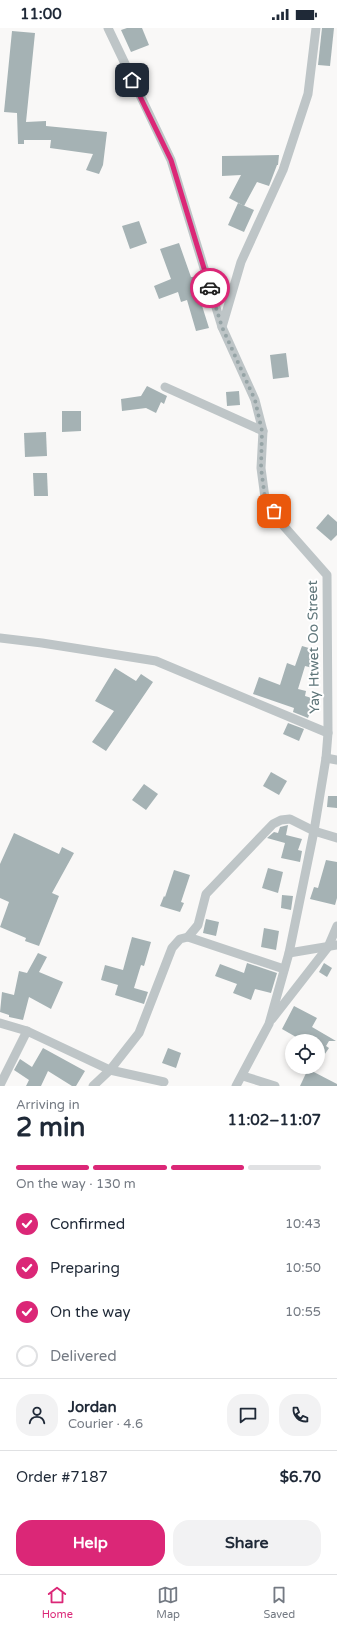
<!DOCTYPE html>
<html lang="en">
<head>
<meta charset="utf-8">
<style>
  :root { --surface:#fff; --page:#f2f2f3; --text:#1f2937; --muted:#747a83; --line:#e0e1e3; --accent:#db2777 }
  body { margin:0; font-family:"Varela Round",sans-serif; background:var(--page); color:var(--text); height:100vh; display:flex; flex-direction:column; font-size:15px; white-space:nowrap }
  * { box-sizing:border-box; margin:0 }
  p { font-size:13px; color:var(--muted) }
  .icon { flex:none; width:22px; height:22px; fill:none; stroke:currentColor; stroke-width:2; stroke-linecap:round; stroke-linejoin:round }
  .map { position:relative; height:1058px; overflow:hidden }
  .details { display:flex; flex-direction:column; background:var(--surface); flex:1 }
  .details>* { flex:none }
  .controls { position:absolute; left:285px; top:1006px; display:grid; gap:8px }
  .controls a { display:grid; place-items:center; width:40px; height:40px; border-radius:50%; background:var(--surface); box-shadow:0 2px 6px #0003; font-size:20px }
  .pin { position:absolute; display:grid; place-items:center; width:34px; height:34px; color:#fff; margin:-17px; border-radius:8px; box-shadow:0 2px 6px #0006 }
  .courier { position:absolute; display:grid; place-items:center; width:40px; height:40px; margin:-20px; border:3px solid #db2777; border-radius:50%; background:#fff; color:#222; box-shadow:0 1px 5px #0007 }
  .summary em { font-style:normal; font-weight:800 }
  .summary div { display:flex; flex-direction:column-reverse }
  .summary { display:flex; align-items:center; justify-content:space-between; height:68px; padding:0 16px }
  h1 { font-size:26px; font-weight:800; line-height:30px }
  .bar { display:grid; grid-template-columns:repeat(4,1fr); gap:6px 4px; align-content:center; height:48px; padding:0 16px }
  .bar i { height:5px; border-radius:3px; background:var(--line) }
  .bar .on { background:var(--accent) }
  .bar p { grid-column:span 4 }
  .line { display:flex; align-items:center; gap:10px; padding:0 16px; border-top:1px solid var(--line) }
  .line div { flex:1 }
  .round { display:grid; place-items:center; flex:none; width:42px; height:42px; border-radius:16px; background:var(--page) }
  ol { padding:0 16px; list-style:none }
  li { display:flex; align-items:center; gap:12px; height:44px }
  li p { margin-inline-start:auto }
  li .icon { padding:4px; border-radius:50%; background:var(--accent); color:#fff; stroke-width:4 }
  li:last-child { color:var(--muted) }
  li i { width:22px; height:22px; border:2px solid var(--line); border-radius:50% }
  .button { display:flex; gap:8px; margin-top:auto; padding:8px 16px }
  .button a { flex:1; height:46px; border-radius:16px; background:var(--accent); color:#fff; font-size:16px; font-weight:800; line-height:46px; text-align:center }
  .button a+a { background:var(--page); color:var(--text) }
  .status { display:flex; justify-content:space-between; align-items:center; height:28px; padding:0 20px; background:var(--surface); direction:ltr }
  .status svg { height:11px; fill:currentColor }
  .tabs { display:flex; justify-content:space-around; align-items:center; height:56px; border-top:1px solid var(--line); background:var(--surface); font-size:11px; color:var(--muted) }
  .tabs a { display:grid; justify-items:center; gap:2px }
  .tabs .on { color:var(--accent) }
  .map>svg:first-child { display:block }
  .building { fill:#a5b2b4 }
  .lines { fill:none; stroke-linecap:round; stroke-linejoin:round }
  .minor { stroke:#bec5c7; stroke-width:9 }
  .done { stroke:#96a4a6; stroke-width:4; stroke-dasharray:0 7.2 }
  .route { stroke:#db2777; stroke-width:5 }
  .labels { text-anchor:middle; stroke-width:4; stroke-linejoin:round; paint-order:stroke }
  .street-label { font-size:14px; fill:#60777b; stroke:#fff }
</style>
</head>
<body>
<div class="status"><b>11:00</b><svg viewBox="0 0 49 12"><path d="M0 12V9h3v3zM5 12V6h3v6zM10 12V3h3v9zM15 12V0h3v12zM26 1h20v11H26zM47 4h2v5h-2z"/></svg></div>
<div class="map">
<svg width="337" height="1058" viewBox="0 0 337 1058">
  <rect width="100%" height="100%" fill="#f9f8f7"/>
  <g class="building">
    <polygon points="127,0 142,0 149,17 131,24 121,2"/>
    <polygon points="322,0 334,0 330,38 318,37"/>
    <polygon points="12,3 35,5 26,94 46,93 46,98 107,104 103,137 99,146 86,142 93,126 50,120 51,112 24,112 24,116 18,116 17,85 4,84"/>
    <polygon points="279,127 278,137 277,137 269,158 257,154 244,178 229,170 241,147 222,148 222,128"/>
    <polygon points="238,175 254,182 244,204 228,197"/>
    <polygon points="139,193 147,215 130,221 122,198"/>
    <polygon points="179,215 191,249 193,249 209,300 196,303 187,272 181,274 178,264 159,271 154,258 171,251 160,221"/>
    <polygon points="286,325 289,349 273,351 270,327"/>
    <polygon points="147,358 167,368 164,376 161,374 156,385 146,380 122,383 121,371 141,368"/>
    <polygon points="239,363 240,377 227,378 226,364"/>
    <polygon points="62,383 81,383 81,403 62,404"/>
    <polygon points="46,404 47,428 25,429 24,405"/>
    <polygon points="33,445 47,445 48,468 34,468"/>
    <polygon points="328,486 337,494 337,507 331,513 316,500"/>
    <polygon points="302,618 319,623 313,640 305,638 298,661 306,663 305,668 315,671 308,690 293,684 294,680 253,666 259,649 280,657 287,635 295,638"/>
    <polygon points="115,640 136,653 141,646 153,654 106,723 92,714 114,683 95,673"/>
    <polygon points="288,695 304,701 299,713 283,706"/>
    <polygon points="271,744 287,753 279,767 263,758"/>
    <polygon points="144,756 158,766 146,782 132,772"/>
    <polygon points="328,768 337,768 337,780 327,779"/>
    <polygon points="288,797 286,807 302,811 298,822 302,823 300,834 281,830 285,815 267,810 274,804 278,805 280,799"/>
    <polygon points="14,805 59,826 62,819 74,825 52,865 59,868 39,918 25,913 26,910 0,899 9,874 0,870 0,836"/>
    <polygon points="326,832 337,834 337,870 335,877 310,871 314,859 318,860"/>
    <polygon points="268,840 283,844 278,865 262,860"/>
    <polygon points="174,842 190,847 181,874 184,875 180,884 160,878 164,868 165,869"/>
    <polygon points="282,867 293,868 291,882 281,880"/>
    <polygon points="206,891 219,894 216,908 203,905"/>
    <polygon points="264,900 279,903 276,922 261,919"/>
    <polygon points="132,909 151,914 144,938 141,937 134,960 148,964 144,976 115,967 118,957 101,952 105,937 123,942"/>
    <polygon points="38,925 47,929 39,944 63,954 51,981 29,969 23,992 9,989 9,987 0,984 2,964 14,967 19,943 27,945"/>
    <polygon points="247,935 277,945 271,965 255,961 251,972 233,965 237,956 215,948 220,936 244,945"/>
    <polygon points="324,935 332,940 327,949 319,944"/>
    <polygon points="294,978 317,990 312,999 336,1013 329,1013 326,1018 329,1020 318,1036 318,1013 303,1013 282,1001"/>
    <polygon points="43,1020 85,1043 76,1058 72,1058 48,1043 41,1058 26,1058 29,1052 14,1042 20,1031 32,1039"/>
    <polygon points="168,1020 181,1025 176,1040 162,1035"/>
    <polygon points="308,1041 337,1056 337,1058 300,1058"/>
  </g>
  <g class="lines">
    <g class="minor">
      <polyline points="108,0 171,132 222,299 255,372 263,403 261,440 265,470 282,496 327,547 328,705 326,730 314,803 289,925 269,996 236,1058"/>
      <polyline points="222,299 241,234 283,142 308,66 316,0"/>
      <polyline points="165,359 263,403"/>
      <polyline points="0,610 42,615 156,633 328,705"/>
      <polyline points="326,730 337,732"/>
      <polyline points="188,909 284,941"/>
      <polyline points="289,925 337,917"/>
      <polyline points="272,991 328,919 337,898"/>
      <polyline points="0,995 27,1003 110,1042 164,1054"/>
      <polyline points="243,1048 275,1058"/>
      <polyline points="0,1057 27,1003"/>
      <polyline points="93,1058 110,1042 139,1005 172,920 180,911 188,909 198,897 206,866 273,796 281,792 290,791 314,803 337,810"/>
    </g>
  </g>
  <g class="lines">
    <polyline class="done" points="210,260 222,299 255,372 262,403 261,440 265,470 274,483"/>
    <polyline class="route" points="132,52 171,132 210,260"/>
  </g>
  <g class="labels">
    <g class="street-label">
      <text transform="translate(313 619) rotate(-91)" y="5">Yay Htwet Oo Street</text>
    </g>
  </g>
</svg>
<div class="controls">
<a><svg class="icon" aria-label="locate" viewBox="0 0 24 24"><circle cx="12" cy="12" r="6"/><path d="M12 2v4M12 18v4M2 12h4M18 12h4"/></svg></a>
</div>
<div class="pin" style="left:274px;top:483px;background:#ea580c"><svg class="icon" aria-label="bag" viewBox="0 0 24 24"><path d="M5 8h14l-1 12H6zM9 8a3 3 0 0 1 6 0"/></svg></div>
<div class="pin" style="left:132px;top:52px;background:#1f2937"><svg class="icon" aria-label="home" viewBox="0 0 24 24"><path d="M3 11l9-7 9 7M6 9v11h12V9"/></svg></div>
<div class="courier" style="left:210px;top:260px"><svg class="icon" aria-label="car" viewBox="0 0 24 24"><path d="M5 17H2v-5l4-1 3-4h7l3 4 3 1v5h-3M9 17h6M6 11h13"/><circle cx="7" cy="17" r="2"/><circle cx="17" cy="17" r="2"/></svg></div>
</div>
<section class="details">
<div class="summary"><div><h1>2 min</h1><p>Arriving in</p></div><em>11:02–11:07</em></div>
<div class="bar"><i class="on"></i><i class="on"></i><i class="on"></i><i></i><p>On the way · 130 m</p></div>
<ol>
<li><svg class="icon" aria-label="check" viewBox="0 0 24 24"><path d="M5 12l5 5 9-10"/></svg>Confirmed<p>10:43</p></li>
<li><svg class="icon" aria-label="check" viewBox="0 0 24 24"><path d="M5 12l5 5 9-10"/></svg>Preparing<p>10:50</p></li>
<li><svg class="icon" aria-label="check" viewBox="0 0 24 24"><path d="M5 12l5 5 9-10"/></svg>On the way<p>10:55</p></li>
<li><i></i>Delivered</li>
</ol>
<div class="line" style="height:72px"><a class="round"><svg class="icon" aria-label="person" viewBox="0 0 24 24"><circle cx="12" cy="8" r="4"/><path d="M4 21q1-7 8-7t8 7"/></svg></a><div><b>Jordan</b><p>Courier · 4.6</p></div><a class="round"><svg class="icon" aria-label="chat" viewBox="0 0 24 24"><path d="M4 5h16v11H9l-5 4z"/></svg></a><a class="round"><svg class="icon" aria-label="phone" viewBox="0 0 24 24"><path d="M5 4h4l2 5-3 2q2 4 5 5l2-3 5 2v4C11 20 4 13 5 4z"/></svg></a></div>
<div class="line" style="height:52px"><div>Order #7187</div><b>$6.70</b></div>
<div class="button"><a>Help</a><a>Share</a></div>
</section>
<nav class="tabs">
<a class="on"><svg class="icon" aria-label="home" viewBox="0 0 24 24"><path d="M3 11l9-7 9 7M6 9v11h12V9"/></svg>Home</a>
<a><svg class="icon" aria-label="map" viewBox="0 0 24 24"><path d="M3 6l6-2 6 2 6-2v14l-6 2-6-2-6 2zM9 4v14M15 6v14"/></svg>Map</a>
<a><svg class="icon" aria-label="saved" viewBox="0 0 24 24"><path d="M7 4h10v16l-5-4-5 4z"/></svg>Saved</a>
</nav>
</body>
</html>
